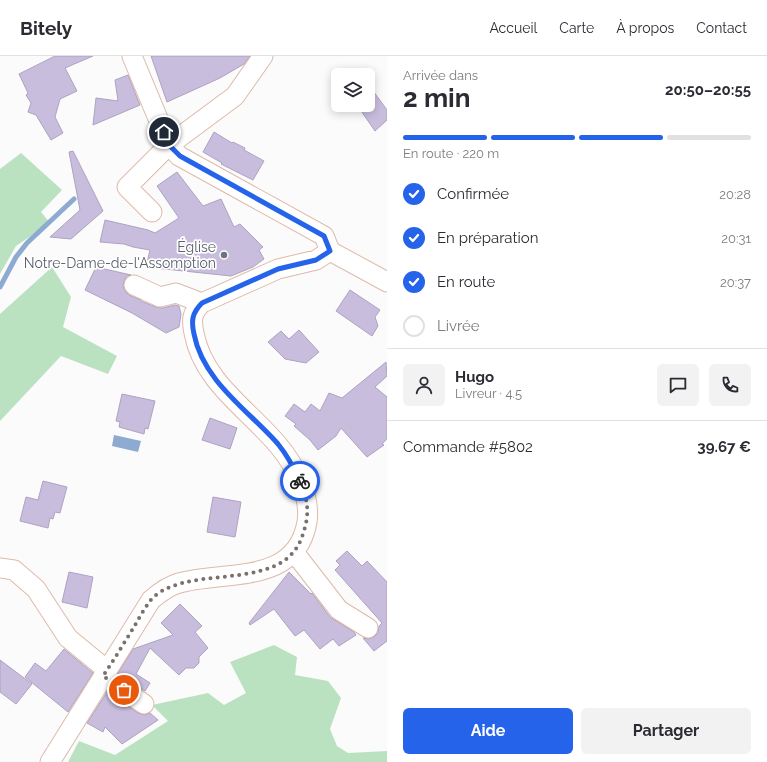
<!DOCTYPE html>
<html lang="fr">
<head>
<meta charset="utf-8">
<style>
  :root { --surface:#fff; --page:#f2f2f3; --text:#2b2b33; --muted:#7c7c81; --line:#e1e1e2; --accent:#2563eb }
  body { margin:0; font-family:Raleway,sans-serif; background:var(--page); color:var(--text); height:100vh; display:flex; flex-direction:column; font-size:15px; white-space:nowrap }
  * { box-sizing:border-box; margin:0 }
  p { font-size:13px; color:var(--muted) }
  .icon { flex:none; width:22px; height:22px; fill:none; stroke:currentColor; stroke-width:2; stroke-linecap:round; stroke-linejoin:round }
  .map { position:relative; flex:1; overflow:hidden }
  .panel { display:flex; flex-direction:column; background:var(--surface); width:380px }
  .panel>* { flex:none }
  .controls { position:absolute; left:331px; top:12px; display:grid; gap:8px }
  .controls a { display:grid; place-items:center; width:44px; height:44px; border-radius:6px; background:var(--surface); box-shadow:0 2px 10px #0003; font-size:20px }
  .pin { position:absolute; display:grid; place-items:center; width:34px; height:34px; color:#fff; margin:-17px; border:2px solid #fff; border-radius:50%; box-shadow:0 1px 4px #0007 }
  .courier { position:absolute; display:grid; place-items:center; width:40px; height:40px; margin:-20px; border:3px solid #2563eb; border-radius:50%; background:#fff; color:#222; box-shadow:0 1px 5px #0007 }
  .head em { font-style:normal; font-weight:700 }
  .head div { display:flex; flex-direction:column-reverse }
  .head { display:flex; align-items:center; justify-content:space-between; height:68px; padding:0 16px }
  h1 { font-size:26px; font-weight:700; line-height:30px }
  .bar { display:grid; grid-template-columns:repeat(4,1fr); gap:6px 4px; align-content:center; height:48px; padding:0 16px }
  .bar i { height:5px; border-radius:3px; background:var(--line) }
  .bar .current { background:var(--accent) }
  .bar p { grid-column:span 4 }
  .line { display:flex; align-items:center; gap:10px; padding:0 16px; border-top:1px solid var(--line) }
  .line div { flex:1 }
  .round { display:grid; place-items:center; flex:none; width:42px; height:42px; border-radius:6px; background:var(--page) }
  ol { padding:0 16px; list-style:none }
  li { display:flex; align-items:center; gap:12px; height:44px }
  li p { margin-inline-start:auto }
  li .icon { padding:4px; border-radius:50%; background:var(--accent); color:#fff; stroke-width:4 }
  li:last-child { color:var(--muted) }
  li i { width:22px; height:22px; border:2px solid var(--line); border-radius:50% }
  .primary-button { display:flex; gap:8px; margin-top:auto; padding:8px 16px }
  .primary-button a { flex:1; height:46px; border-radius:6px; background:var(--accent); color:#fff; font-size:16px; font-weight:700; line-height:46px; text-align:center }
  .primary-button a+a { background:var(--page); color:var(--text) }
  header { display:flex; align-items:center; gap:24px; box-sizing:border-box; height:56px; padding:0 20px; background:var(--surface); border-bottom:1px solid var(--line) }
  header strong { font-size:19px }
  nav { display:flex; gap:22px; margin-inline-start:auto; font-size:14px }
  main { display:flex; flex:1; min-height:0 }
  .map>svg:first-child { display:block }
  .green { fill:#bbe2c0 }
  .water { fill:#8daad0 }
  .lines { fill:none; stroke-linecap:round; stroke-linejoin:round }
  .stream { stroke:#8daad0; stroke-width:5 }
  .building { fill:#c9bddd; stroke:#aea2c2 }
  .minor-casing { stroke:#debaa9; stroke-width:21 }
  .minor { stroke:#fff; stroke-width:19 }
  .done { stroke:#7a716d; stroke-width:4; stroke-dasharray:0 7.2 }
  .route { stroke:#2563eb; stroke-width:5 }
  .worship-dot { fill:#6b7280; stroke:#fff; stroke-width:1.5 }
  .labels { text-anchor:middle; stroke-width:3.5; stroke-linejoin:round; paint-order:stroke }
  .worship-label { font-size:14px; fill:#5b616d; stroke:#fff; text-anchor:end }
</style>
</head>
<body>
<header>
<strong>Bitely</strong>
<nav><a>Accueil</a><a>Carte</a><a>À propos</a><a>Contact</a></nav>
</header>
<main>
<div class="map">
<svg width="387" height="706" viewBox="0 0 387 706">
  <rect width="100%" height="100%" fill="#fbfbfb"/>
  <g class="green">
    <polygon points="21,97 62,134 41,156 50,167 16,190 0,218 0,113"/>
    <polygon points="52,211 71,241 63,271 117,300 108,318 61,300 0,365 0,258"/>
    <polygon points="274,589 297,601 295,619 328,625 341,642 330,673 337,690 348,697 387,695 387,706 68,706 79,685 115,699 168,665 152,649 208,637 224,649 246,637 230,606"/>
  </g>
  <polygon class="water" points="114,379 141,385 138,396 112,390"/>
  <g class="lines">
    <polyline class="stream" points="0,231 16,201 27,187 74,143"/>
  </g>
  <g class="building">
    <polygon points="55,0 93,0 65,12 77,35 60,43 55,61 63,77 51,84 36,59 28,56 31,47 26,39 28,37 19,18"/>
    <polygon points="151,0 250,0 244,8 220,22 167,46"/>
    <polygon points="128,19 140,49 93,69 96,42 118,45 115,24"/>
    <polygon points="368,28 387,54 387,64 375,75 357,49 368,49"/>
    <polygon points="214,76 232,87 233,86 245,92 244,94 264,105 253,124 221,108 222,107 203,96"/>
    <polygon points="73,95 103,155 71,183 50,181 80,154 69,96"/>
    <polygon points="177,116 203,150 221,143 234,171 240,168 263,191 259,194 264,203 253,211 231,220 146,211 150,194 133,191 124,188 100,186 105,164 148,174 155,177 179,162 157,130"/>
    <polygon points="96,211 131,219 127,220 124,225 123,230 125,235 129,239 141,244 141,245 156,251 163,252 175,249 179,250 181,258 179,271 166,277 132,257 85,234"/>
    <polygon points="350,234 380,254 375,261 378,270 372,280 336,255"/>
    <polygon points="299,274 319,296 306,307 285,303 268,286 281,275 289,283"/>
    <polygon points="386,306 387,320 375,331 387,341 387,383 382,388 384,389 367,401 341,372 336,380 318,394 310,384 294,370 296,368 285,360 294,348 305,356 311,348 320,355 329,337 342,342"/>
    <polygon points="122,338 155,345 148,373 145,372 144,378 119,371 120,366 116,365"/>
    <polygon points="210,362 237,372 230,393 202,384"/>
    <polygon points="43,425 67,431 60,457 55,456 53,463 50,462 48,472 20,465 26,441 38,444"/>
    <polygon points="213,441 241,446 235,481 207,476"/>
    <polygon points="347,495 362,510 367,505 387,526 387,585 374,595 363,582 368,583 374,581 378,577 379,570 382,567 335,514 340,509 336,505"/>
    <polygon points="69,516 93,521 87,552 62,546"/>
    <polygon points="289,516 311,538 312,537 330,561 354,576 356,579 339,590 333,583 320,593 304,574 295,580 274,553 250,569 249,567"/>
    <polygon points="180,548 202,570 195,576 208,592 199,601 199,607 194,612 186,612 179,619 150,592 136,618 150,627 145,635 118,617 133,593 173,579 161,567"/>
    <polygon points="64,593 93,617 68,656 25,621 35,607 46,615"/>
    <polygon points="0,604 32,628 16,648 0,636"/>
    <polygon points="107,636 138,657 144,659 150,657 158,664 122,688 105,671 103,676 87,667"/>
  </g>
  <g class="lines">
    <defs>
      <g id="minor">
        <polyline points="132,0 169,89 179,100 324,180 330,195"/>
        <polyline points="152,156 127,131 169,89 235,40 263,0"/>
        <polyline points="330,195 387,226"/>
        <polyline points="134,229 160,241 176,237 202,247"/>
        <polyline points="294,496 339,554 368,572"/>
        <polyline points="0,512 14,514 36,533 68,582 107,614"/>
        <polyline points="103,620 144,648"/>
        <path d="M50,706L151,544C159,537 168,530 179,527C225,514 296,530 307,466C311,440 295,409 278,389C248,353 203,326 194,277C191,264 192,256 202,247L278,213L316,204L330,195"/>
      </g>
    </defs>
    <use href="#minor" class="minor-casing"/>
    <use href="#minor" class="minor"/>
  </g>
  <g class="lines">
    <path class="done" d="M124,634L103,620C114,604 124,587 134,571C139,562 144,553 150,545C153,541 159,536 164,534C206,511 286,534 303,478C310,457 308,445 300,425"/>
    <path class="route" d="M164,76L169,89L180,100L324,180L330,195L316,204L278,213L202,247C192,257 191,265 194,278C203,325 248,354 278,388C287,399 294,412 300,425"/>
  </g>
  <circle class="worship-dot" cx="224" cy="199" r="4"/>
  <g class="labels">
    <g class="worship-label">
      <text x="216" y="196">Église<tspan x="216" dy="16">Notre-Dame-de-l'Assomption</tspan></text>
    </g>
  </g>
</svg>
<div class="controls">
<a><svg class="icon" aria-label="layers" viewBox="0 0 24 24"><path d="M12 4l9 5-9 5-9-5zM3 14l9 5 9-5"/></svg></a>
</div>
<div class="pin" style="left:124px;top:634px;background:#ea580c"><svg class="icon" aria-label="bag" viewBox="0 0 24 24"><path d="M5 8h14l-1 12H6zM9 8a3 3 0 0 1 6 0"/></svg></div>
<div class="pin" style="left:164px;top:76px;background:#1f2937"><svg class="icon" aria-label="home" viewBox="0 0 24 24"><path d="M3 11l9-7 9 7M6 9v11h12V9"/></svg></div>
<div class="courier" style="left:300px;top:425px"><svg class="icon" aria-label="bike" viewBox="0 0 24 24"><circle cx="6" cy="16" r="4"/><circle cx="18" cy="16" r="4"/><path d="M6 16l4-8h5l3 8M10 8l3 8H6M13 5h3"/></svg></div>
</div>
<section class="panel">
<div class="head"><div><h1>2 min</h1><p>Arrivée dans</p></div><em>20:50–20:55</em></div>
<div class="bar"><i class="current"></i><i class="current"></i><i class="current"></i><i></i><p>En route · 220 m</p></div>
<ol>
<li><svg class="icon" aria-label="check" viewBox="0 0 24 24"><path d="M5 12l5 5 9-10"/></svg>Confirmée<p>20:28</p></li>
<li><svg class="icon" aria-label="check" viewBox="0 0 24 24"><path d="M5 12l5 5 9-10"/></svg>En préparation<p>20:31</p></li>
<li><svg class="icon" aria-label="check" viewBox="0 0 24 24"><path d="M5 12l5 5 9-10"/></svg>En route<p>20:37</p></li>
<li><i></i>Livrée</li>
</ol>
<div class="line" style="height:72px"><a class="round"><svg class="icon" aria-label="person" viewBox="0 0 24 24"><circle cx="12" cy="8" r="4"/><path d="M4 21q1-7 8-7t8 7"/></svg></a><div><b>Hugo</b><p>Livreur · 4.5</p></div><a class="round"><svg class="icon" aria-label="chat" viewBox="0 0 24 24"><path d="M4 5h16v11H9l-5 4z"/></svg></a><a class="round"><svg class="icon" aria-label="phone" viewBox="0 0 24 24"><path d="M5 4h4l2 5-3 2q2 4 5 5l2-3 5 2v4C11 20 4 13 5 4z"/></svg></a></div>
<div class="line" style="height:52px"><div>Commande #5802</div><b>39.67 €</b></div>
<div class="primary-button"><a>Aide</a><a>Partager</a></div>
</section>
</main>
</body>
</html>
